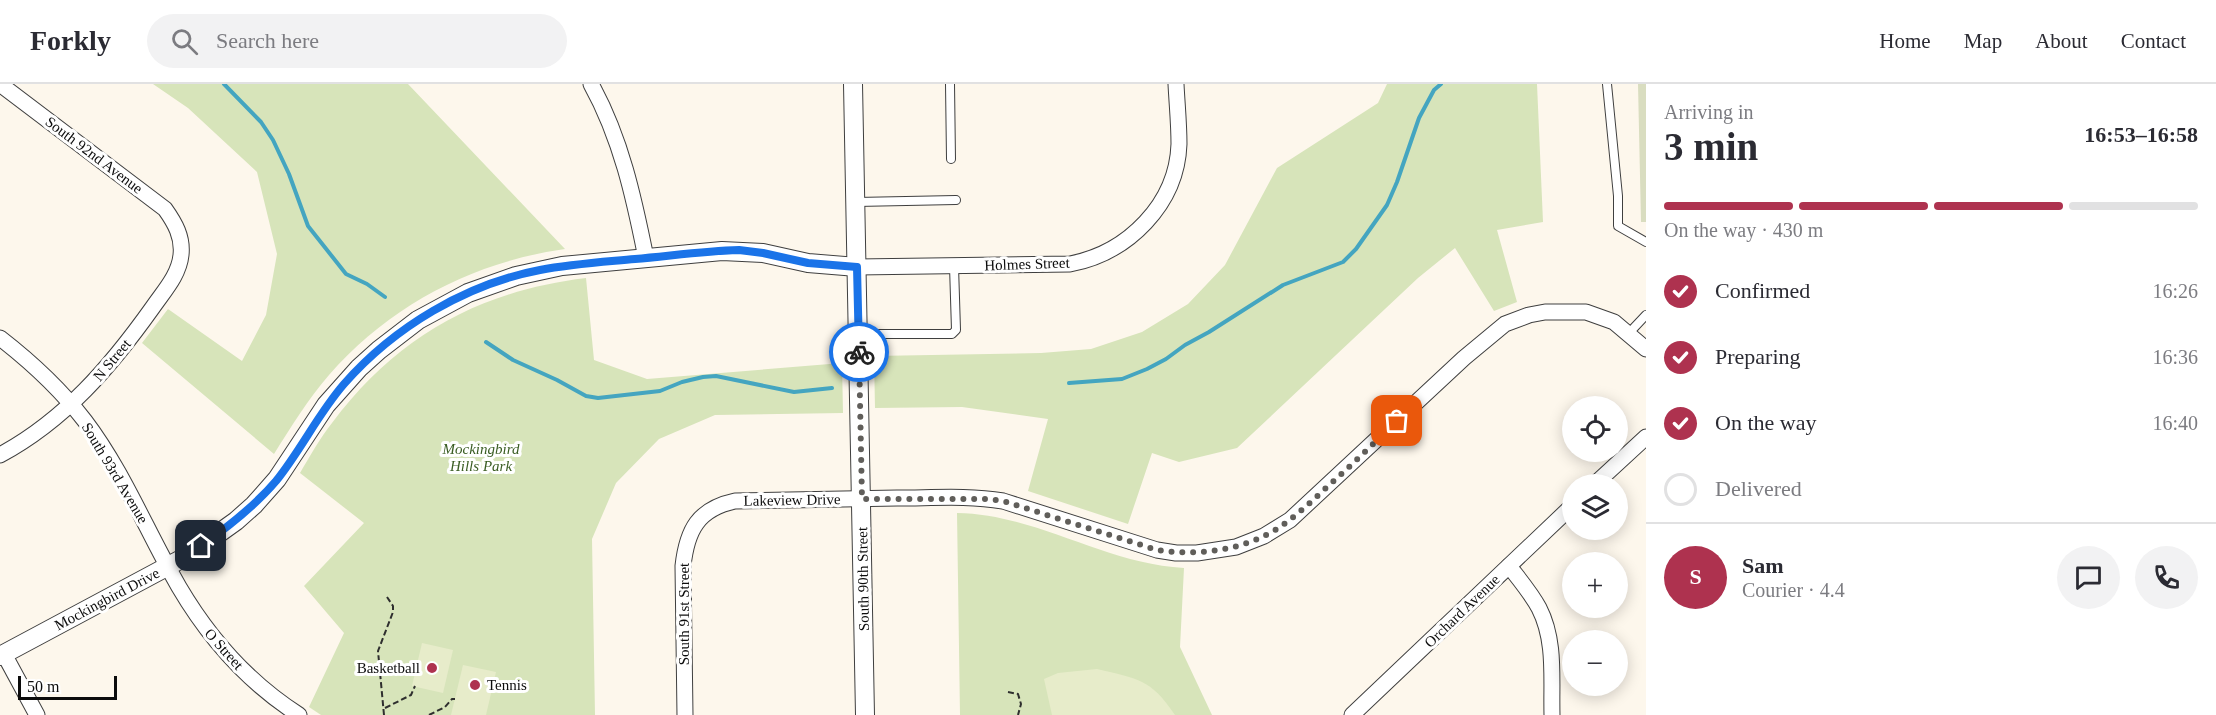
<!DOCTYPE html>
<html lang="en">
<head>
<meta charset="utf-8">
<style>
  :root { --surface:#fff; --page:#f2f2f3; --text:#2b2b33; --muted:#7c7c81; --line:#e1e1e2; --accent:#ae324f }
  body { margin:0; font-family:Georgia,serif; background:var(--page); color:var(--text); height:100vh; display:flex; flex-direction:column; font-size:22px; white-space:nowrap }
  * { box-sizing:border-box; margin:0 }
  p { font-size:20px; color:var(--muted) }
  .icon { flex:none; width:33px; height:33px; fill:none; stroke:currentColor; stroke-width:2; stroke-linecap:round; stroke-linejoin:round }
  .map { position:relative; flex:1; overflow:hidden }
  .side { display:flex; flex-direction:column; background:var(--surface); width:570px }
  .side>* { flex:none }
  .fabs { position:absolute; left:1562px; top:312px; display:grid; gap:12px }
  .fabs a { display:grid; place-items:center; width:66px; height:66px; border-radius:50%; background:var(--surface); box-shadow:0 3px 15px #0003; font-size:30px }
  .scale { position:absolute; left:18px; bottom:15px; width:99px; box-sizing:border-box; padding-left:6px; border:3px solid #0c0c0c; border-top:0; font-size:16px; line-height:21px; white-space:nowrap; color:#0c0c0c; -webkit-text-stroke:4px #fff; paint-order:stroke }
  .pin { position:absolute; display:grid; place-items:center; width:51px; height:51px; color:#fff; margin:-26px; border-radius:12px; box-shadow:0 3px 9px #0006 }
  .courier { position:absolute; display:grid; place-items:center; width:60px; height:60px; margin:-30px; border:4px solid #1a73e8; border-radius:50%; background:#fff; color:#222; box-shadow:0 2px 8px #0007 }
  .summary em { font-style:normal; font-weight:700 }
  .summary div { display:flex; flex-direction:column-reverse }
  .summary { display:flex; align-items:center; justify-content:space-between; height:102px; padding:0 18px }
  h1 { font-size:39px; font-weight:700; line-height:45px }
  .bar { display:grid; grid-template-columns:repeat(4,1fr); gap:9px 6px; align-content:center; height:72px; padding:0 18px }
  .bar i { height:8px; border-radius:4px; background:var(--line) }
  .bar .active { background:var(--accent) }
  .bar p { grid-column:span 4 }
  .line { display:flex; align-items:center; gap:15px; padding:0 18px; border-top:2px solid var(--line) }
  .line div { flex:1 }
  .round { display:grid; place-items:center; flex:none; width:63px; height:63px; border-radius:32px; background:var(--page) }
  ol { padding:0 18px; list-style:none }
  li { display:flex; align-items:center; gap:18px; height:66px }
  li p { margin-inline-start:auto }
  li .icon { padding:6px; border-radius:50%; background:var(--accent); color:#fff; stroke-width:4 }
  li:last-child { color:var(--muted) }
  li i { width:33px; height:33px; border:3px solid var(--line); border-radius:50% }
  header { display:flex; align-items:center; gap:36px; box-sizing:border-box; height:84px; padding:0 30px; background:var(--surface); border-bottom:2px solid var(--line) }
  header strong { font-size:28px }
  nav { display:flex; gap:33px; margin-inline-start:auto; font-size:21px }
  .search { width:420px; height:54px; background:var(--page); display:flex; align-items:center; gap:15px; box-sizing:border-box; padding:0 21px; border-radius:33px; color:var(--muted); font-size:22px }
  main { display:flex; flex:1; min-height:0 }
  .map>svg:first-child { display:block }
  .green { fill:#d7e4ba }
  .cemetery { fill:#d9ddc0 }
  .pitch { fill:#e7ecca }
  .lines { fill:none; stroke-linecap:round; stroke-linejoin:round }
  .stream { stroke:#44a5c0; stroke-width:4 }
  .service-casing { stroke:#3f3f3f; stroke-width:10 }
  .minor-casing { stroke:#3f3f3f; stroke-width:17 }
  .tertiary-casing { stroke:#3f3f3f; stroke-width:20 }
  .path { stroke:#2e2e2e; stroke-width:2; stroke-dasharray:6 3; stroke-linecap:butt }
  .service { stroke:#fff; stroke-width:8 }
  .minor { stroke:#fff; stroke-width:15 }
  .tertiary { stroke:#fff; stroke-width:18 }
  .done { stroke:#605e5a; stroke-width:6; stroke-dasharray:0 10.8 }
  .route { stroke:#1a73e8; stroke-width:8 }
  .poi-dot { fill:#ae324f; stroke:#fff; stroke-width:2 }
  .labels { text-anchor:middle; stroke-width:6; stroke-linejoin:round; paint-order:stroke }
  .street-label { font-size:15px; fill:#0c0c0c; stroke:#fff }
  .park-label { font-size:15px; font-style:italic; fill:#3a5d23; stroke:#fff }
  .poi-label { font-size:15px; fill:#0c0c0c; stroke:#fff; text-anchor:end }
</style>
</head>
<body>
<header>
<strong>Forkly</strong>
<div class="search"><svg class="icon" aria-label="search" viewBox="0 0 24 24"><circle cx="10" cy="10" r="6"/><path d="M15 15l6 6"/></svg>Search here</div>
<nav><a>Home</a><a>Map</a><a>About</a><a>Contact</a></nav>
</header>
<main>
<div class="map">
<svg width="1646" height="631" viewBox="0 0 1646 631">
  <rect width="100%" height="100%" fill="#fdf7ec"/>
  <g class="green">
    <path d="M153,0H408L565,165C473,178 390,221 329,291C308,315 291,343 274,370L142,259L168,225L242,277L266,231L277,170L257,88L188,24Z"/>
    <polygon points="1387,0 1537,0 1543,138 1497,146 1517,218 1494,227 1455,164 1418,194 1237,364 1179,378 1152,369 1128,440 1028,407 1048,335 962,323 875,324 874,272 1041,269 1091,265 1142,248 1188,220 1225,181 1277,84 1378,19"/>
    <path d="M586,194L594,276L647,295L842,279L843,329L715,331L659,355L616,399L592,455L595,631H321L309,623L344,549L304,502L364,439L300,389C310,372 320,354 332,339C397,252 479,207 586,194Z"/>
    <path d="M957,429C1036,430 1105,480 1184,484L1180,563L1212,631H960Z"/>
  </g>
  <polygon class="cemetery" points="1638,0 1646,0 1646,138 1641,138"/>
  <g class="pitch">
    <polygon points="422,559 453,566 443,609 412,602"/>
    <polygon points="463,581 496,588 486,631 451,631"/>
    <path d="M1097,585C1138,595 1150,594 1175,631H1052L1044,595L1058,589Z"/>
  </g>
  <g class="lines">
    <g class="stream">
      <polyline points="224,0 261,38 273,56 289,90 308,142 346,190 367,200 385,213"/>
      <polyline points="486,258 513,276 557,296 586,312 598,314 660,307 682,298 703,293 716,292 794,308 832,304"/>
      <polyline points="1069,299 1122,295 1147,285 1166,275 1185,261 1209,248 1283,201 1343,178 1356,165 1387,121 1397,98 1419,34 1434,6 1441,0"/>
    </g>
    <defs>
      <g id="service">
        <polyline points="950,0 951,75"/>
        <polyline points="1607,0 1618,112 1618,142 1646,158"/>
        <polyline points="856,118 956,116"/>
        <polyline points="1629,249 1646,231"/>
        <polyline points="859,250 952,250 956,246 954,182"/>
      </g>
      <g id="minor">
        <path d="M591,0C621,54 634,114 646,174"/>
        <path d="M857,183L1070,180C1128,169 1177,120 1179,60C1179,40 1177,20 1176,0"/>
        <path d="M0,254C31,278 61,306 85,337C123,387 147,448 179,503C209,554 249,599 299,631"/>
        <path d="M0,371C65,336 111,282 153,223C164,207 179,191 181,171C183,153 175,139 165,125L0,0"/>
        <polyline points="1595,400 1646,353"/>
        <path d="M1509,482C1519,495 1531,509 1539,524C1556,557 1551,595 1552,631"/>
        <polyline points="4,570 37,631"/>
        <path d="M685,631L683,482C687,446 698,425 735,417C789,416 843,415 897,414C932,414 968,411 1003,417L1157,466L1176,469H1197L1236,463L1264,452L1290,436L1464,274L1505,240L1529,231L1545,228H1586L1614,238L1646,265"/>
        <polyline points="1352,631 1572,422"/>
      </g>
      <g id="tertiary">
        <polyline points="853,0 865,631"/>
        <polyline points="0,572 187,472 236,437 254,421 277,395 326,321 359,284 379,266 418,236 468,209 516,192 562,182 722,167 763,169 808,179 857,183"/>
      </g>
    </defs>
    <use href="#service" class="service-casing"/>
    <use href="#minor" class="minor-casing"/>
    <use href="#tertiary" class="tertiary-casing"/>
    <g class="path">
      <polyline points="1008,608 1018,610 1021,620 1018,631"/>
      <polyline points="385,624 411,611 415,602"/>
      <polyline points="384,631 378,567 393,528 393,522 387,513"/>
      <polyline points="429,631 445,623 452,615 455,615"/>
    </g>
    <use href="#service" class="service"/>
    <use href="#minor" class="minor"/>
    <use href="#tertiary" class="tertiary"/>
  </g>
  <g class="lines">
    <path class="done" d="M859,268L862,415H989L1003,417L1157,466C1198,472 1241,467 1277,445C1295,433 1311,418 1327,403C1351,382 1374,359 1397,337"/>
    <path class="route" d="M201,462C228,443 254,423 276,397C301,366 318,330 344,300C394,243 466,200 540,186C572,180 604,178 635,175C670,172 704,167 739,166L763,169L808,179L857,183L859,268"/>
  </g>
  <g class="poi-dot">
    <circle cx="432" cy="584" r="6"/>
    <circle cx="475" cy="601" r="6"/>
  </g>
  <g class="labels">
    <g class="street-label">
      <text transform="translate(94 71) rotate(37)" y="5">South 92nd Avenue</text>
      <text transform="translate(1027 180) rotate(-2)" y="5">Holmes Street</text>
      <text transform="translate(112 276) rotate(-50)" y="5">N Street</text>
      <text transform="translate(115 389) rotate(59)" y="5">South 93rd Avenue</text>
      <text transform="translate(792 416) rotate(-1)" y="5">Lakeview Drive</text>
      <text transform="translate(863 495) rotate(-91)" y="5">South 90th Street</text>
      <text transform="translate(107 515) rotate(-28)" y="5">Mockingbird Drive</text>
      <text transform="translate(1462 527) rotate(-44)" y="5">Orchard Avenue</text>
      <text transform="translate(684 530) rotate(-90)" y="5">South 91st Street</text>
      <text transform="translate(224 565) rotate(48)" y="5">O Street</text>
    </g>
    <g class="park-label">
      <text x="481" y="370">Mockingbird<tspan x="481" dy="17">Hills Park</tspan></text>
    </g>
    <g class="poi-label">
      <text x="420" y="589">Basketball</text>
      <text x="487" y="606" text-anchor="start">Tennis</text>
    </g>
  </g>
</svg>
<div class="fabs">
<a><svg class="icon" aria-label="locate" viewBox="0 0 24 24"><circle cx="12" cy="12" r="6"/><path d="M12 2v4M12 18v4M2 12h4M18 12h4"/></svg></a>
<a><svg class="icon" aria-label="layers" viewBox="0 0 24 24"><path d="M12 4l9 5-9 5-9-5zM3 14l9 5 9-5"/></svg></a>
<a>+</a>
<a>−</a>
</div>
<div class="scale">50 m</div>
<div class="pin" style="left:1397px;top:337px;background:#ea580c"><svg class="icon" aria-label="bag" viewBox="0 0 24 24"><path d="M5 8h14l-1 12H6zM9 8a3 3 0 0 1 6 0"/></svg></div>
<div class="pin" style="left:201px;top:462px;background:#1f2937"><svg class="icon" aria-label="home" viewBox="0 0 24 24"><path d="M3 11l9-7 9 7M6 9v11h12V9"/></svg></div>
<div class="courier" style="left:859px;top:268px"><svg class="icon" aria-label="bike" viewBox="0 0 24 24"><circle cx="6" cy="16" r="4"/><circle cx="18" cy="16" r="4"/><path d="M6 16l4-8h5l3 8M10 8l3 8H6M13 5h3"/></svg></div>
</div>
<section class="side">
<div class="summary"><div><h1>3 min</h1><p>Arriving in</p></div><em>16:53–16:58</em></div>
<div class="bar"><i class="active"></i><i class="active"></i><i class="active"></i><i></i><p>On the way · 430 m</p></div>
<ol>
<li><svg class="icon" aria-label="check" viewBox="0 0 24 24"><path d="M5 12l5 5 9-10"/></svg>Confirmed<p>16:26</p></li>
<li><svg class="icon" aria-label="check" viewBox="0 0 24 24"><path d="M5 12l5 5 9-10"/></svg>Preparing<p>16:36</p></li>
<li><svg class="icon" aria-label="check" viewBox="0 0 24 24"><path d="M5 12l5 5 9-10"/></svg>On the way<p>16:40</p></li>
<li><i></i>Delivered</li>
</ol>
<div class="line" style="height:108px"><b class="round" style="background:var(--accent);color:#fff">S</b><div><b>Sam</b><p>Courier · 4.4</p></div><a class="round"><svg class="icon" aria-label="chat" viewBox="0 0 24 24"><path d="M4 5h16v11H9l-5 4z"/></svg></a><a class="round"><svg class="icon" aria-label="phone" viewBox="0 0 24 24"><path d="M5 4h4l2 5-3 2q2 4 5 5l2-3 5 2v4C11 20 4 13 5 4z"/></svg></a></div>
</section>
</main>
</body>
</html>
